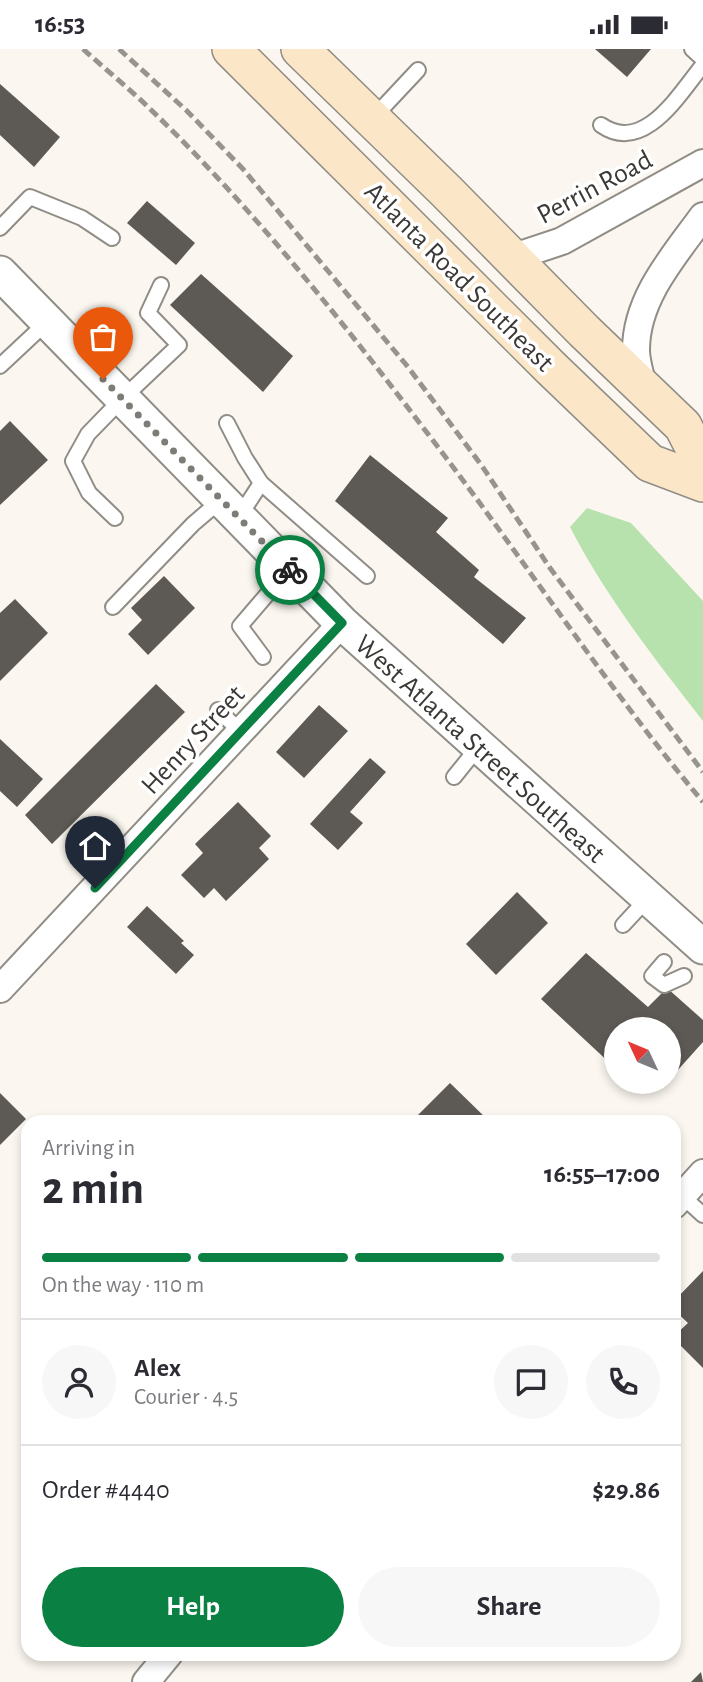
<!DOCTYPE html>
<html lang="en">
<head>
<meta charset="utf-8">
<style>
  :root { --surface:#fff; --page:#f7f7f7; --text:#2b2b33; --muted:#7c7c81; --line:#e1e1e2; --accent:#0b8043 }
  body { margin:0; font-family:"Alegreya Sans",sans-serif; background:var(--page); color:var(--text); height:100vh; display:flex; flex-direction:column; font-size:26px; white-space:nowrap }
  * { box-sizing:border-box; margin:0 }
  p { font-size:23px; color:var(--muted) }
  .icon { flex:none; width:38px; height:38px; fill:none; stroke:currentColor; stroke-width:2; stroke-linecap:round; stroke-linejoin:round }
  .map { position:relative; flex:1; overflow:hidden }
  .details { position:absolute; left:21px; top:1066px; width:660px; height:546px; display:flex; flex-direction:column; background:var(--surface); border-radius:21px; box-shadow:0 4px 10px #0003 }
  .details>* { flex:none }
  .needle { width:46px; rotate:314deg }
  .buttons { position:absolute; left:604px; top:968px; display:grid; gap:14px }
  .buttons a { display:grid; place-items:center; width:77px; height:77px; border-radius:50%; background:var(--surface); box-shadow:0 4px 10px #0003; font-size:35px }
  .pin { position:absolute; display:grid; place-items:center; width:60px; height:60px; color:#fff; margin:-72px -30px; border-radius:50% 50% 50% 0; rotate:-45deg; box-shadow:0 0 7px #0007 }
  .pin .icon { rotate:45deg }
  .courier { position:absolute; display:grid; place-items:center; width:70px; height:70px; margin:-35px; border:5px solid #0b8043; border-radius:50%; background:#fff; color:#222; box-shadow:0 2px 9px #0007 }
  .head em { font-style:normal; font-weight:600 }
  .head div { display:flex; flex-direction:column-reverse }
  .head { display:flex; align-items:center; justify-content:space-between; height:119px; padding:0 21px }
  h1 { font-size:46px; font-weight:600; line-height:52px }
  .bar { display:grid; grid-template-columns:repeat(4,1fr); gap:10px 7px; align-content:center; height:84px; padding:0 21px }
  .bar i { height:9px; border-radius:5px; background:var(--line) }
  .bar .selected { background:var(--accent) }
  .bar p { grid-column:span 4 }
  .line { display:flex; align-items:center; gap:18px; padding:0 21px; border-top:2px solid var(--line) }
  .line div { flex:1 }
  .round { display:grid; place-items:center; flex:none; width:74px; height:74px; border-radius:37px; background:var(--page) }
  .cta { display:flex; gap:14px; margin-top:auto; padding:14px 21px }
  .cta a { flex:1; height:80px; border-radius:42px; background:var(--accent); color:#fff; font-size:28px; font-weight:600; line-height:80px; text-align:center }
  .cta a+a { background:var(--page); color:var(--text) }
  .status { display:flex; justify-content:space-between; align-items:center; height:49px; padding:0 35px; background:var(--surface); direction:ltr }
  .status svg { height:19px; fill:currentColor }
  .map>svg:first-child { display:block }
  .green { fill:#b7e1ad }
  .building { fill:#5d5954 }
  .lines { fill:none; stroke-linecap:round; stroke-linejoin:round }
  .service-casing { stroke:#908d86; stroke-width:18 }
  .minor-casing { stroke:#908d86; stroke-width:30 }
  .tertiary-casing { stroke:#908d86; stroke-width:37 }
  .secondary-casing { stroke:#908d86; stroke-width:40 }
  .service { stroke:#fff; stroke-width:14 }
  .minor { stroke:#fff; stroke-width:26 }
  .tertiary { stroke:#fff; stroke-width:33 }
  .secondary { stroke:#fbe6c7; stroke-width:37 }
  .rail { stroke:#97948f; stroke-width:5; stroke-dasharray:10 5; stroke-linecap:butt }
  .done { stroke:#7e7c77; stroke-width:7; stroke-dasharray:0 12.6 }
  .route { stroke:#0b8043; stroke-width:9 }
  .labels { text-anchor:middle; stroke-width:7; stroke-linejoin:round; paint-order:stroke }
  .street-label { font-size:28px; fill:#3b3936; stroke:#fff }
</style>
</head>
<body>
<div class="status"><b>16:53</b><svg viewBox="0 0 49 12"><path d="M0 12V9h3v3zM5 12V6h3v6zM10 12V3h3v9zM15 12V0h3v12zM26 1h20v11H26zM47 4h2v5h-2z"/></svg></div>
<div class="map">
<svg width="703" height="1633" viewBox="0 0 703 1633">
  <rect width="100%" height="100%" fill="#fbf7f0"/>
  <path class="green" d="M587,459L631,474L703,552V672C655,610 606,548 570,478Z"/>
  <g class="building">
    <polygon points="595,0 651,0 627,28"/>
    <polygon points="0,35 60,88 34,118 0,86"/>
    <polygon points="147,152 195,194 176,216 127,174"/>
    <polygon points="201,225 293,307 263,343 170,256"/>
    <polygon points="10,372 48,411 0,456 0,382"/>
    <polygon points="370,406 448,469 436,483 479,521 474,528 526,569 503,595 335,452"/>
    <polygon points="164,527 195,559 148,606 128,585 142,571 131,559"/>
    <polygon points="15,550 48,584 0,632 0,564"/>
    <polygon points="156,635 185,663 52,795 25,766"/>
    <polygon points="319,656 348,682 304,729 276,703"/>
    <polygon points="0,690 43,730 17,758 0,742"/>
    <polygon points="370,709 386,723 350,763 363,774 338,801 310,775"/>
    <polygon points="238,753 271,787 259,799 269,810 226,852 214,839 204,849 181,826 203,804 195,795"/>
    <polygon points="517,843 548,874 496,926 466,895"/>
    <polygon points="147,857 184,892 181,894 194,906 176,925 127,878"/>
    <polygon points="586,904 648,958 667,939 703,971 703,993 668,1032 668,980 616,980 616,1014 613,1017 541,950"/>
    <polygon points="450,1034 490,1073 411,1073"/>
    <polygon points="0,1044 26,1070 0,1096"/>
    <polygon points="703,1222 703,1319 674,1290 674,1287 688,1274 674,1261 674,1252"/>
    <polygon points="701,1623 703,1633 691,1633"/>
  </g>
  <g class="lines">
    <defs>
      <g id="service">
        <polyline points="692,0 703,10"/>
        <polyline points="373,69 418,21"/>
        <path d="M601,76C644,106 679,45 703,16"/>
        <polyline points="0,179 30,148 82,169 112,189"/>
        <polyline points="0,317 47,273"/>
        <polyline points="227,374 245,409 261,434 367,527"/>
        <polyline points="239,468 261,434"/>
        <polyline points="115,469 89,444 73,412 88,385 122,350 179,296 148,264 161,236"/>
        <polyline points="113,558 193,475 221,451"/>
        <polyline points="263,608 240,577 289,520"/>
        <polyline points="218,661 241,683"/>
        <polyline points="454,728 479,697"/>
        <polyline points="623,876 648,849"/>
        <polyline points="664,913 652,927 664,936 684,927"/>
        <polyline points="682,1147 703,1166"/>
      </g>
      <g id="minor">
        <polyline points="511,209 562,192 703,114"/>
        <path d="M643,339C641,327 636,313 636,301C636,249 674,207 703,167"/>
        <polyline points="0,940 342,574"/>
        <polyline points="674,1156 703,1124"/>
        <polyline points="146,1633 169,1605"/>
      </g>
      <polyline id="tertiary" points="0,224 342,574 703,898"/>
      <g id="secondary">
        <polyline points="231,0 551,319 650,414 703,434"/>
        <polyline points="300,0 446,142 584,282 683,377 703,416"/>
      </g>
    </defs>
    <use href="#service" class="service-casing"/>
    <use href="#minor" class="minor-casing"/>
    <use href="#tertiary" class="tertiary-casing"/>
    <use href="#secondary" class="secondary-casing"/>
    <use href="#service" class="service"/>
    <use href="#minor" class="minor"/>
    <use href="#tertiary" class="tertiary"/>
    <use href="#secondary" class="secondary"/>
    <g class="rail">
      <path d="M83,0C104,19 126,37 146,56C257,162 352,285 444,406C531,521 610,642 703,753"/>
      <polyline points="119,0 186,61 243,120 408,318 482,417 550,519 703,723"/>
    </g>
  </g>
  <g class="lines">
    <polyline class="done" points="103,330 290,521"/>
    <polyline class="route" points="95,839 342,574 290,521"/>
  </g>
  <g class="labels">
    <g class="street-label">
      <text transform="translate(594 137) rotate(-28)" y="10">Perrin Road</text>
      <text transform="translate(460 227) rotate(45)" y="10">Atlanta Road Southeast</text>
      <text transform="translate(192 690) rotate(-47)" y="10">Henry Street</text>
      <text transform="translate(481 699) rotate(42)" y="10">West Atlanta Street Southeast</text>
    </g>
  </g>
</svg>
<div class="buttons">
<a><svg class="needle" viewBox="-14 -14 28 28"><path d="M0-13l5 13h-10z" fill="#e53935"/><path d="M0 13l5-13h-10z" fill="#7c7c81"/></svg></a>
</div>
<div class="pin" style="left:103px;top:330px;background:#ea580c"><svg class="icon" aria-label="bag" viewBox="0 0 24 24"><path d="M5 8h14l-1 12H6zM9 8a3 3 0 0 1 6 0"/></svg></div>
<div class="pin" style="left:95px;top:839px;background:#1f2937"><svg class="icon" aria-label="home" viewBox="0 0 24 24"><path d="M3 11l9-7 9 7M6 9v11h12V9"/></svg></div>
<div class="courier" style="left:290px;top:521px"><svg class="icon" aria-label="bike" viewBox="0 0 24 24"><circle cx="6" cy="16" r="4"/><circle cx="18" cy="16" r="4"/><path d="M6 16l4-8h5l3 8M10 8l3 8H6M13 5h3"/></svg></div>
<section class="details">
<div class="head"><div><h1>2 min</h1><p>Arriving in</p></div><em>16:55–17:00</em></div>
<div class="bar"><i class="selected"></i><i class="selected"></i><i class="selected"></i><i></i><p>On the way · 110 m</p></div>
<div class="line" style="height:126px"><a class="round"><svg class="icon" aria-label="person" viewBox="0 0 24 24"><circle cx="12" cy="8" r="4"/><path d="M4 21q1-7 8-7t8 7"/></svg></a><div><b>Alex</b><p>Courier · 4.5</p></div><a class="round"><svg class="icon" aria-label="chat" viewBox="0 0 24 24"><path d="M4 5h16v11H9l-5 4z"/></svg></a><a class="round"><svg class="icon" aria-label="phone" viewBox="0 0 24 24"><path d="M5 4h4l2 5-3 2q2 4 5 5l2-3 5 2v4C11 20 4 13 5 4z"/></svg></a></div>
<div class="line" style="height:91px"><div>Order #4440</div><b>$29.86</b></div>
<div class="cta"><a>Help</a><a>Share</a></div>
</section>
</div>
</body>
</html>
